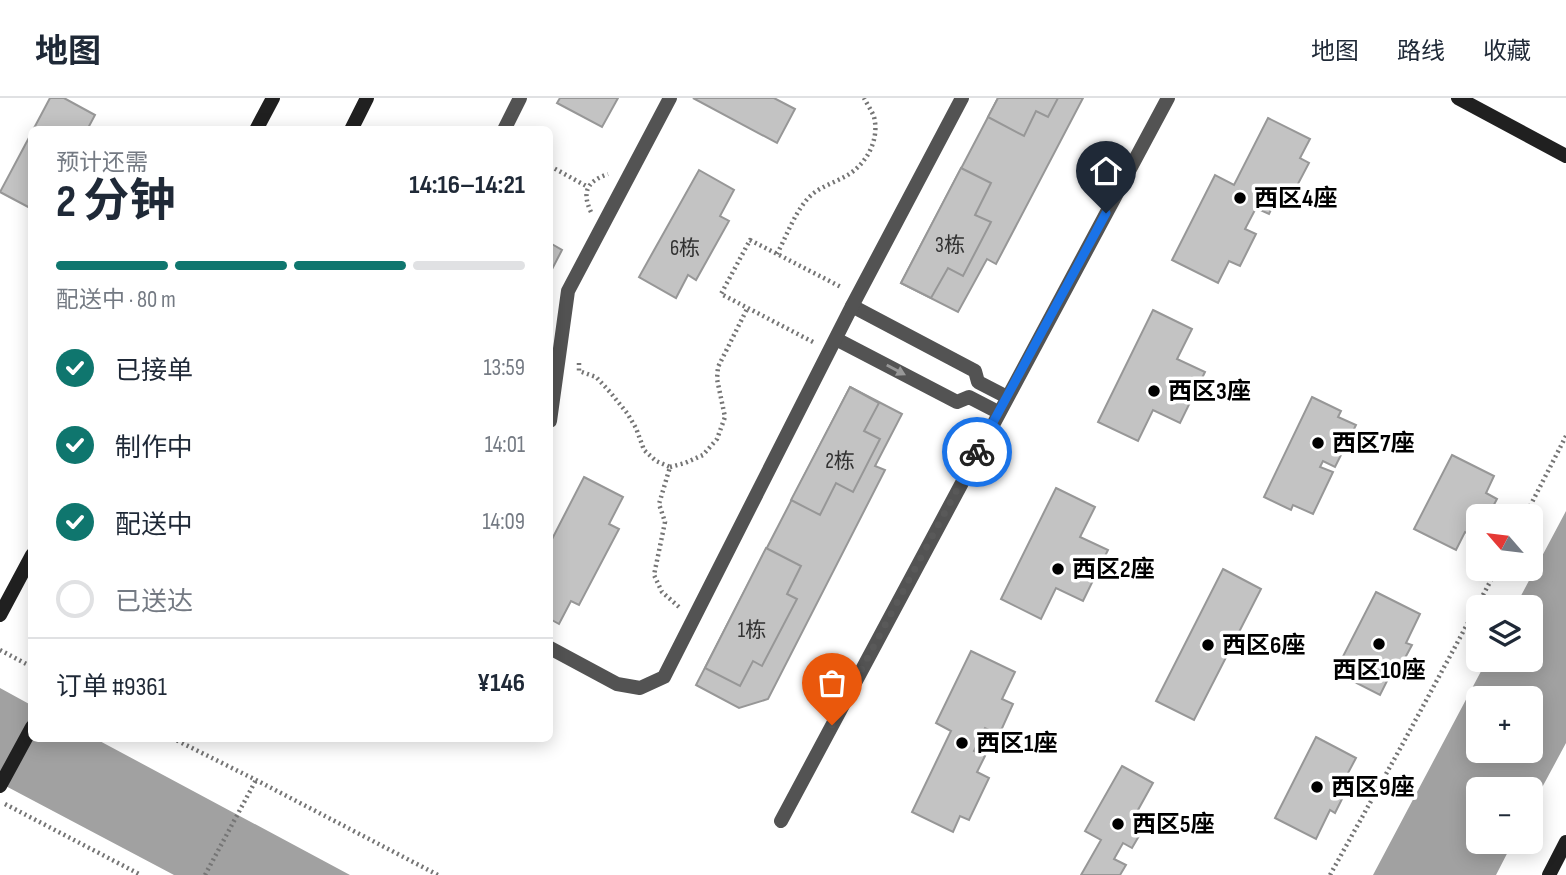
<!DOCTYPE html>
<html lang="zh">
<head>
<meta charset="utf-8">
<style>
  :root { --surface:#fff; --page:#f2f2f3; --text:#1f2937; --muted:#747a83; --line:#e0e1e3; --accent:#0f766e }
  body { margin:0; font-family:"Sofia Sans Condensed","Noto Sans SC",sans-serif; background:var(--page); color:var(--text); height:100vh; display:flex; flex-direction:column; font-size:26px; white-space:nowrap }
  * { box-sizing:border-box; margin:0 }
  p { font-size:23px; color:var(--muted) }
  .icon { flex:none; width:38px; height:38px; fill:none; stroke:currentColor; stroke-width:2; stroke-linecap:round; stroke-linejoin:round }
  .map { position:relative; flex:1; overflow:hidden }
  .details { position:absolute; left:28px; top:28px; width:525px; height:616px; display:flex; flex-direction:column; background:var(--surface); border-radius:10px; box-shadow:0 4px 18px #0003 }
  .details>* { flex:none }
  .needle { width:46px; rotate:298deg }
  .fabs { position:absolute; left:1466px; top:406px; display:grid; gap:14px }
  .fabs a { display:grid; place-items:center; width:77px; height:77px; border-radius:10px; background:var(--surface); box-shadow:0 4px 18px #0003; font-size:35px }
  .pin { position:absolute; display:grid; place-items:center; width:60px; height:60px; color:#fff; margin:-72px -30px; border-radius:50% 50% 50% 0; rotate:-45deg; box-shadow:0 0 7px #0007 }
  .pin .icon { rotate:45deg }
  .courier { position:absolute; display:grid; place-items:center; width:70px; height:70px; margin:-35px; border:5px solid #1a73e8; border-radius:50%; background:#fff; color:#222; box-shadow:0 2px 9px #0007 }
  .headline em { font-style:normal; font-weight:700 }
  .headline div { display:flex; flex-direction:column-reverse }
  .headline { display:flex; align-items:center; justify-content:space-between; height:119px; padding:0 28px }
  h1 { font-size:46px; font-weight:700; line-height:52px }
  .bar { display:grid; grid-template-columns:repeat(4,1fr); gap:10px 7px; align-content:center; height:84px; padding:0 28px }
  .bar i { height:9px; border-radius:5px; background:var(--line) }
  .bar .on { background:var(--accent) }
  .bar p { grid-column:span 4 }
  .line { display:flex; align-items:center; gap:18px; padding:0 28px; border-top:2px solid var(--line) }
  .line div { flex:1 }
  ol { padding:0 28px; list-style:none }
  li { display:flex; align-items:center; gap:21px; height:77px }
  li p { margin-inline-start:auto }
  li .icon { padding:7px; border-radius:50%; background:var(--accent); color:#fff; stroke-width:4 }
  li:last-child { color:var(--muted) }
  li i { width:38px; height:38px; border:4px solid var(--line); border-radius:50% }
  header { display:flex; align-items:center; gap:42px; box-sizing:border-box; height:98px; padding:0 35px; background:var(--surface); border-bottom:2px solid var(--line) }
  header strong { font-size:33px }
  nav { display:flex; gap:38px; margin-inline-start:auto; font-size:24px }
  .map>svg:first-child { display:block }
  .water { fill:#a1a1a1; fill-rule:evenodd }
  .building { fill:#c3c3c3; stroke:#979797; stroke-width:2 }
  .lines { fill:none; stroke-linecap:round; stroke-linejoin:round }
  .path { stroke:#757575; stroke-width:4.5; stroke-dasharray:2 3.5; stroke-linecap:butt }
  .street { stroke:#535353; stroke-width:14 }
  .secondary { stroke:#202020; stroke-width:14 }
  .oneway { fill:#989898 }
  .done { stroke:#595959; stroke-width:7; stroke-dasharray:0 12.6 }
  .route { stroke:#1a73e8; stroke-width:9 }
  .poi-dot { fill:#000; stroke:#fff; stroke-width:2.5 }
  .labels { text-anchor:middle; stroke-width:7; stroke-linejoin:round; paint-order:stroke }
  .number-label { font-size:21px; fill:#313131 }
  .poi-label { font-size:24px; font-weight:bold; fill:#000; stroke:#fff; text-anchor:start }
</style>
</head>
<body>
<header>
<strong>地图</strong>
<nav><a>地图</a><a>路线</a><a>收藏</a></nav>
</header>
<div class="map">
<svg width="1566" height="777" viewBox="0 0 1566 777">
  <rect width="100%" height="100%" fill="#fff"/>
  <g class="water">
    <path d="M1566,413V645L1531,710V691H1479V744H1513L1496,777H1373L1487,562H1531V509H1515ZM1479,600H1531V653H1479Z"/>
    <polygon points="0,590 31,607 32,640 96,641 350,777 174,777 0,685"/>
  </g>
  <g class="building">
    <polygon points="50,0 64,0 95,17 87,32 33,32"/>
    <polygon points="560,0 618,0 602,29 557,5"/>
    <polygon points="693,0 774,0 795,11 777,45"/>
    <polygon points="998,0 1083,0 996,166 987,161 958,214 901,185"/>
    <polygon points="998,0 1058,0 1048,19 1036,13 1024,38 988,19"/>
    <polygon points="1268,20 1310,41 1300,60 1309,65 1289,103 1278,97 1269,116 1256,110 1245,131 1256,136 1240,168 1229,163 1218,185 1172,162 1215,77 1234,87"/>
    <polygon points="32,34 32,111 0,94"/>
    <polygon points="961,70 991,85 975,117 991,124 963,178 948,170 931,200 901,185"/>
    <polygon points="699,72 734,92 720,118 729,123 696,182 688,177 676,200 639,179"/>
    <polygon points="550,145 562,152 550,175"/>
    <polygon points="1153,212 1192,231 1177,261 1205,274 1180,325 1153,312 1138,343 1098,324"/>
    <polygon points="850,289 902,316 875,368 885,372 768,601 739,610 696,587"/>
    <polygon points="850,289 879,305 864,333 880,341 853,394 836,385 820,417 791,402"/>
    <polygon points="1312,299 1341,313 1338,319 1356,327 1335,369 1323,363 1320,369 1333,374 1313,416 1293,407 1291,412 1264,399"/>
    <polygon points="1452,357 1494,378 1486,395 1497,401 1488,418 1479,418 1479,436 1477,440 1465,434 1456,452 1414,431"/>
    <polygon points="584,379 623,399 609,426 619,431 579,507 571,503 559,526 550,521 550,445"/>
    <polygon points="1056,390 1095,409 1080,439 1108,452 1083,503 1056,490 1041,521 1001,501"/>
    <polygon points="766,450 801,468 787,496 797,501 762,568 753,563 740,588 705,570"/>
    <polygon points="1223,471 1261,491 1194,622 1156,603"/>
    <polygon points="1376,494 1420,516 1406,545 1412,547 1399,571 1394,569 1380,597 1335,574"/>
    <polygon points="971,553 1015,574 1002,601 1013,606 999,637 985,630 974,653 985,658 977,674 989,680 969,722 960,718 953,734 912,714 951,633 936,625"/>
    <polygon points="1316,639 1356,660 1341,688 1347,691 1335,715 1330,712 1316,741 1275,720"/>
    <polygon points="1122,668 1153,685 1138,712 1150,719 1132,750 1123,745 1114,761 1126,767 1120,777 1081,777 1101,742 1085,733"/>
  </g>
  <g class="lines">
    <g class="path">
      <polyline points="550,68 588,89"/>
      <path d="M591,114C581,93 588,83 608,76"/>
      <path d="M777,156C785,141 794,117 805,104C815,90 832,86 846,78C866,67 880,42 874,19C872,13 867,6 864,0"/>
      <polyline points="813,244 721,196 750,142 841,189"/>
      <polyline points="579,265 579,273 596,279 610,294 627,315 636,330 644,352 656,363 670,369 659,406 665,424 654,477 662,494 679,509"/>
      <polyline points="670,369 685,365 703,357 717,341 725,319 717,281 718,269 748,209"/>
      <polyline points="1525,418 1566,338"/>
      <polyline points="0,552 32,569"/>
      <polyline points="172,640 256,682 438,777"/>
      <polyline points="5,706 141,777"/>
      <polyline points="205,777 256,682"/>
      <polyline points="1330,777 1401,649 1497,471"/>
    </g>
    <g class="street">
      <polyline points="504,32 520,0"/>
      <polyline points="852,208 975,273 978,284 1007,299"/>
      <polyline points="836,241 957,304 969,299 998,314"/>
      <polyline points="550,323 568,193 670,0"/>
      <polyline points="550,550 617,586 640,590 664,579 852,208 962,0"/>
      <polyline points="781,723 1168,0"/>
    </g>
    <g class="secondary">
      <polyline points="1458,0 1566,58"/>
      <polyline points="256,32 273,0"/>
      <polyline points="351,32 367,0"/>
      <polyline points="0,517 32,457"/>
      <polyline points="0,688 32,629"/>
      <polyline points="1549,777 1566,744"/>
    </g>
  </g>
  <defs><path id="oneway-solid" d="M-6-.8H1V-3.2L6.5 0L1 3.2V.8H-6Z" transform="scale(1.75)"/></defs>
  <use class="oneway" href="#oneway-solid" transform="translate(896 272) rotate(28)"/>
  <g class="lines">
    <polyline class="done" points="832,627 977,354"/>
    <polyline class="route" points="977,354 1106,115"/>
  </g>
  <g class="poi-dot">
    <circle cx="1240" cy="100" r="7"/>
    <circle cx="1154" cy="293" r="7"/>
    <circle cx="1318" cy="345" r="7"/>
    <circle cx="1058" cy="471" r="7"/>
    <circle cx="1379" cy="546" r="7"/>
    <circle cx="1208" cy="547" r="7"/>
    <circle cx="962" cy="645" r="7"/>
    <circle cx="1317" cy="689" r="7"/>
    <circle cx="1118" cy="726" r="7"/>
  </g>
  <g class="labels">
    <g class="number-label">
      <text x="950" y="154">3栋</text>
      <text x="685" y="157">6栋</text>
      <text x="840" y="370">2栋</text>
      <text x="752" y="539">1栋</text>
    </g>
    <g class="poi-label">
      <text x="1254" y="108">西区4座</text>
      <text x="1168" y="301">西区3座</text>
      <text x="1332" y="353">西区7座</text>
      <text x="1072" y="479">西区2座</text>
      <text x="1222" y="555">西区6座</text>
      <text x="1379" y="580" text-anchor="middle">西区10座</text>
      <text x="976" y="653">西区1座</text>
      <text x="1331" y="697">西区9座</text>
      <text x="1132" y="734">西区5座</text>
    </g>
  </g>
</svg>
<div class="fabs">
<a><svg class="needle" viewBox="-14 -14 28 28"><path d="M0-13l5 13h-10z" fill="#e53935"/><path d="M0 13l5-13h-10z" fill="#747a83"/></svg></a>
<a><svg class="icon" aria-label="layers" viewBox="0 0 24 24"><path d="M12 4l9 5-9 5-9-5zM3 14l9 5 9-5"/></svg></a>
<a>+</a>
<a>−</a>
</div>
<div class="pin" style="left:832px;top:627px;background:#ea580c"><svg class="icon" aria-label="bag" viewBox="0 0 24 24"><path d="M5 8h14l-1 12H6zM9 8a3 3 0 0 1 6 0"/></svg></div>
<div class="pin" style="left:1106px;top:115px;background:#1f2937"><svg class="icon" aria-label="home" viewBox="0 0 24 24"><path d="M3 11l9-7 9 7M6 9v11h12V9"/></svg></div>
<div class="courier" style="left:977px;top:354px"><svg class="icon" aria-label="bike" viewBox="0 0 24 24"><circle cx="6" cy="16" r="4"/><circle cx="18" cy="16" r="4"/><path d="M6 16l4-8h5l3 8M10 8l3 8H6M13 5h3"/></svg></div>
<section class="details">
<div class="headline"><div><h1>2 分钟</h1><p>预计还需</p></div><em>14:16–14:21</em></div>
<div class="bar"><i class="on"></i><i class="on"></i><i class="on"></i><i></i><p>配送中 · 80 m</p></div>
<ol>
<li><svg class="icon" aria-label="check" viewBox="0 0 24 24"><path d="M5 12l5 5 9-10"/></svg>已接单<p>13:59</p></li>
<li><svg class="icon" aria-label="check" viewBox="0 0 24 24"><path d="M5 12l5 5 9-10"/></svg>制作中<p>14:01</p></li>
<li><svg class="icon" aria-label="check" viewBox="0 0 24 24"><path d="M5 12l5 5 9-10"/></svg>配送中<p>14:09</p></li>
<li><i></i>已送达</li>
</ol>
<div class="line" style="height:91px"><div>订单 #9361</div><b>¥146</b></div>
</section>
</div>
</body>
</html>
